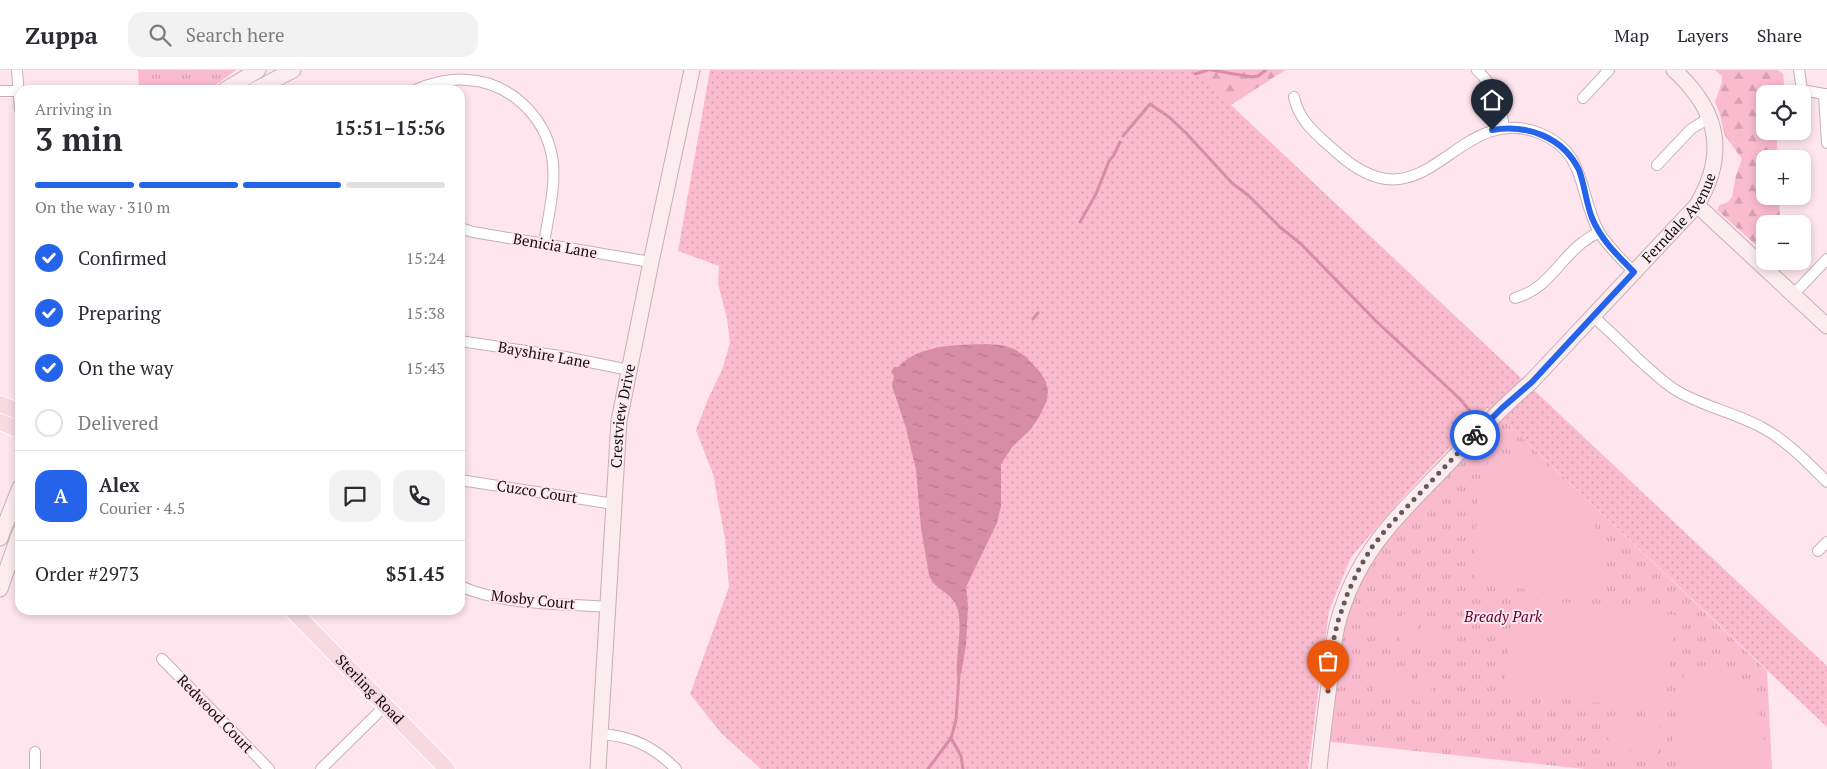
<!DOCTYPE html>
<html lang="en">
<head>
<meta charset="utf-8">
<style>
  :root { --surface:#fff; --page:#f2f2f3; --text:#2b2b33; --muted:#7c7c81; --line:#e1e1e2; --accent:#2563eb }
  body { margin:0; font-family:"PT Serif",serif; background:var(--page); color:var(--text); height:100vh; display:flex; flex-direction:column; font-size:19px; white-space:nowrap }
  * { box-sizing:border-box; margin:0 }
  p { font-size:16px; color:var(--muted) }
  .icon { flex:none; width:28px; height:28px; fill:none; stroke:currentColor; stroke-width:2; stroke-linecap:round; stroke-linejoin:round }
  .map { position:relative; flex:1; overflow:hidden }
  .drawer { position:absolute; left:15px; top:15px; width:450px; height:530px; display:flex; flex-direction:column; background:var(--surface); border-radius:15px; box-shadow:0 2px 8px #0003 }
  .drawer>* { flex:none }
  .buttons { position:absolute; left:1756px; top:15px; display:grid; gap:10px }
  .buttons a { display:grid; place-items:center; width:55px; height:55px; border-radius:10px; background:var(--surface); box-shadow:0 2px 8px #0003; font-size:25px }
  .pin { position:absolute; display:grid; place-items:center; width:42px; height:42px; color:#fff; margin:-51px -21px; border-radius:50% 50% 50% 0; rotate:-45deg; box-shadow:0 0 5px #0007 }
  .pin .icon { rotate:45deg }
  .courier { position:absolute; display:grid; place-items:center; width:50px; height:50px; margin:-25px; border:4px solid #2563eb; border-radius:50%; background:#fff; color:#222; box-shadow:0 1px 6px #0007 }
  .summary em { font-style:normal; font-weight:700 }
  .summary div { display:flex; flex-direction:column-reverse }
  .summary { display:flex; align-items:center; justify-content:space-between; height:85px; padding:0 20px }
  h1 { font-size:32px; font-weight:700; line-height:38px }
  .bar { display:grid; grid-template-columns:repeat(4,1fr); gap:8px 5px; align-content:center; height:60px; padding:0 20px }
  .bar i { height:6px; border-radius:4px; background:var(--line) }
  .bar .selected { background:var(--accent) }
  .bar p { grid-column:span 4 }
  .line { display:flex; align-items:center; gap:12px; padding:0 20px; border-top:1px solid var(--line) }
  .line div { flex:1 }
  .round { display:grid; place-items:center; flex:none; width:52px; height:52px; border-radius:15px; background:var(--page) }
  ol { padding:0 20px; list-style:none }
  li { display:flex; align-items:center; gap:15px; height:55px }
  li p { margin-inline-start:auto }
  li .icon { padding:5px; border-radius:50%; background:var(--accent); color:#fff; stroke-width:4 }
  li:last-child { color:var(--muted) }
  li i { width:28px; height:28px; border:2px solid var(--line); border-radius:50% }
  header { display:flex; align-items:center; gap:30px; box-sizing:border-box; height:70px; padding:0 25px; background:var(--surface); border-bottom:1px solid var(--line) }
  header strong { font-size:24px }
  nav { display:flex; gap:28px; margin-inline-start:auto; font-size:18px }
  .search { width:350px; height:45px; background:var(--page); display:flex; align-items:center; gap:12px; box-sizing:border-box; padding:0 18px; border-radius:15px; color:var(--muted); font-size:19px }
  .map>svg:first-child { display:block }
  .grass { fill:url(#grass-dots) }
  .forest { fill:url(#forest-firs) }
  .park { fill:url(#park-tufts) }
  .pitch { fill:#fabbcf }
  .water { fill:url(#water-ripples) }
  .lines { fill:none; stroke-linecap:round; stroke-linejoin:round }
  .stream { stroke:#d88da6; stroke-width:3 }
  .street-casing { stroke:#c7afb6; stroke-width:12 }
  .secondary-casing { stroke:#c7afb6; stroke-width:17 }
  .primary-casing { stroke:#fff; stroke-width:18 }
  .street { stroke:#fff; stroke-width:10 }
  .secondary { stroke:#fbecf0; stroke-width:15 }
  .primary { stroke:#f7d9e2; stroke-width:16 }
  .done { stroke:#66585d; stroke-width:5; stroke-dasharray:0 9 }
  .route { stroke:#2563eb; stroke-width:6 }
  .labels { text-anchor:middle; stroke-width:4; stroke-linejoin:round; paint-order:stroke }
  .street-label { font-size:15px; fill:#140c0f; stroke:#ffe5ed }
  .park-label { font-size:15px; font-style:italic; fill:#5f0432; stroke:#ffe5ed }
</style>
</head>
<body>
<header>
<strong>Zuppa</strong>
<div class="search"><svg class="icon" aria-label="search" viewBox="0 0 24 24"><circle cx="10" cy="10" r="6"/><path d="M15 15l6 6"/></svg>Search here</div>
<nav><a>Map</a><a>Layers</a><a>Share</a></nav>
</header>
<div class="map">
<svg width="1827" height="699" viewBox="0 0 1827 699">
  <defs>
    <pattern id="grass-dots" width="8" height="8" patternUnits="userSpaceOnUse" patternTransform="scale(1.25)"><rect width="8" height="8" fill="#fabbcf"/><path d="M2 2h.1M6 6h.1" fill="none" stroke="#d5a0b1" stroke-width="1.8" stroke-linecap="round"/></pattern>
    <pattern id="forest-firs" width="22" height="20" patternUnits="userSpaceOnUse" patternTransform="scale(1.25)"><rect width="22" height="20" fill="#fabbcf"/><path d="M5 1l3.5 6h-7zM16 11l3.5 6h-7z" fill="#d5a0b1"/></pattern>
    <pattern id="park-tufts" width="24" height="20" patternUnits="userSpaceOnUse" patternTransform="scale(1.25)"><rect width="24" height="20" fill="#fabbcf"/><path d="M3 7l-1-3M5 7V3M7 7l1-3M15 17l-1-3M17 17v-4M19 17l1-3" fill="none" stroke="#d5a0b1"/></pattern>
    <pattern id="water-ripples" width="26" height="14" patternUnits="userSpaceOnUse" patternTransform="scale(1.25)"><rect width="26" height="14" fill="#d88da6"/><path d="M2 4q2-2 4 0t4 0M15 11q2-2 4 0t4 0" fill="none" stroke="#b8788e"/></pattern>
  </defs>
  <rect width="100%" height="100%" fill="#ffe5ed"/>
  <polygon class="grass" points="710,0 1285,0 1231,35 1827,596 1827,657 1496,343 1487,338 1406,424 1351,487 1329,541 1308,699 761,699 721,663 690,624 729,517 725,469 713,404 696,360 708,329 722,300 730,273 727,248 718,214 719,196 678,181"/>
  <g class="forest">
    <polygon points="1194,0 1285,0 1231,34"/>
    <polygon points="1715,0 1778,0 1783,4 1784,14 1780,24 1765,24 1765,61 1776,61 1778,89 1765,89 1765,126 1779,126 1780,154 1765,154 1765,183 1717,140 1720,135 1728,132 1732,127 1736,105 1742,89 1724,64 1720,44 1715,32 1722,12 1722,6"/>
  </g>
  <g class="park">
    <polygon points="138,0 236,0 209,20 139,20"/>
    <polygon points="1496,343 1767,601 1772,699 1585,699 1322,671 1333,573 1363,493"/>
  </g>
  <g class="pitch">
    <path d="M1492,383C1543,383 1592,431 1601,479C1604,495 1603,513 1602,529L1486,514L1477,511L1474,506L1478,420Z"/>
    <polygon points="1515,527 1675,545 1664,640 1504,622"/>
    <polygon points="1382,542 1398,543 1394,577 1379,575"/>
    <polygon points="1403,544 1418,546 1415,579 1399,577"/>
    <polygon points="1424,546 1439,548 1436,581 1420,580"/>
    <polygon points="1377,593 1392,595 1389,629 1373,627"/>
    <polygon points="1398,596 1413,598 1409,631 1394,629"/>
    <path d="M1687,597C1714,598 1746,614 1757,641C1761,649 1762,659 1764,667C1766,677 1768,689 1766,699L1732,697L1714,699L1678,695C1665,677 1677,648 1681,627C1683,618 1682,605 1687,597Z"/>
    <polygon points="1418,598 1434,600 1430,633 1414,631"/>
    <polygon points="1610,649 1632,651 1629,689 1607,687"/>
    <polygon points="1637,652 1660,653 1657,690 1634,688"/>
  </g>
  <path class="water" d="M986,274L1002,275L1014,279L1025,286L1041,303L1046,312L1048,322L1047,330L1039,347L1031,359L1013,376L1001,394V436L997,453L966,517L968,535L966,575L961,604L957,606C955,585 965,551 955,533C948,521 934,519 929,505L921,458L916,400L906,358L892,316L894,306L891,302L894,297H898C920,274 956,275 986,274Z"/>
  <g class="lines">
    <g class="stream">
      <polyline points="1211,0 1252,7 1258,6 1266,0"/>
      <polyline points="1195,4 1208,0"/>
      <polyline points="1123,66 1150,34 1169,47 1186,63 1232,113 1249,126 1280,157 1301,174 1377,252 1459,328 1476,348"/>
      <polyline points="1080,152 1096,124 1109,91 1114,85 1120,72"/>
      <polyline points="1033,249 1038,243"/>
      <polyline points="951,668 961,686 963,699"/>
      <polyline points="928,699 951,668 956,650 959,605"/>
    </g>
    <defs>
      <g id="street">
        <polyline points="17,0 20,39"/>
        <path d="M1477,0C1495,17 1501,34 1504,58"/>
        <polyline points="1799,0 1802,20 1824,24"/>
        <path d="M415,20C432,13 449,8 467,10C509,12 544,45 552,86C557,114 548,146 544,174"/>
        <polyline points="0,21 18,21"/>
        <polyline points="1827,24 1824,24 1827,73"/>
        <path d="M1294,27C1299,51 1316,64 1334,80C1427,167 1453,30 1539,63C1588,82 1578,124 1599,162C1608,177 1622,190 1634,202"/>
        <polyline points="1583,28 1609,0"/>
        <polyline points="1657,95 1691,59 1709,48"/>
        <polyline points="460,158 473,162 651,192"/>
        <polyline points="1793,225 1827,189"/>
        <path d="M1515,228C1548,219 1558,191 1583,172C1588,168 1594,165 1599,162"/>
        <path d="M1593,246C1608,260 1623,274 1637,288C1651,300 1663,313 1679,322C1705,337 1736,343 1763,358C1787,371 1807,392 1827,412"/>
        <polyline points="460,271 560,286 629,300"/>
        <polyline points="460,410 614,434"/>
        <polyline points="1818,481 1827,472"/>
        <path d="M460,516C506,536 558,533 608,537"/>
        <polyline points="162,589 269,699"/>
        <path d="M601,664C632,666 654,677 676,699"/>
        <polyline points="35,682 35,699"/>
        <polyline points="321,699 385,636"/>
      </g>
      <g id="secondary">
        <polyline points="225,20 258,0"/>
        <polyline points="255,20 293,0"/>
        <polyline points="1697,135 1827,256"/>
        <polyline points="0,468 20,417"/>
        <polyline points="0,519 20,462"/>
        <path id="s1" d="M598,699L619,351L651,192L692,0"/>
        <path id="s2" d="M1319,699C1322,669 1326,638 1330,608C1332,589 1333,570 1338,552C1357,483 1395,449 1442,400C1471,369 1500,339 1531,312L1697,135C1728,83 1718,40 1674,0"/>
      </g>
      <g id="primary">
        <polyline points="0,334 20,342"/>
        <polyline points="0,352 20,360"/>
        <path id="s3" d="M292,540L447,699"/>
      </g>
    </defs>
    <use href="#street" class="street-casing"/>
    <use href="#secondary" class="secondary-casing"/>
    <use href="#primary" class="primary-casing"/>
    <use href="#street" class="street"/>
    <use href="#secondary" class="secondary"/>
    <use href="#primary" class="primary"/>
  </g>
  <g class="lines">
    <polyline class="done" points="1328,621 1333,572 1338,551 1348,522 1360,497 1372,477 1388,457 1475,365"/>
    <path class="route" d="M1475,365L1502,338L1532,312L1634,202C1618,186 1601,170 1592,148C1586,133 1585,116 1579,100C1563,67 1527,54 1492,60"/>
  </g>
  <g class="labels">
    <g class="street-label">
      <text dy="5" stroke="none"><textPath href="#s2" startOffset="682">Ferndale Avenue</textPath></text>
      <text transform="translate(555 176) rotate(10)" y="5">Benicia Lane</text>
      <text transform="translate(544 285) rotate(10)" y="5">Bayshire Lane</text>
      <text dy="5" stroke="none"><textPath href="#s1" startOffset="354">Crestview Drive</textPath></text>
      <text transform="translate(537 422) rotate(9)" y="5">Cuzco Court</text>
      <text transform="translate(533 530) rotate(6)" y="5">Mosby Court</text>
      <text dy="5" stroke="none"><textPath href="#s3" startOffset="111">Sterling Road</textPath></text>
      <text transform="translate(215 644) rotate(46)" y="5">Redwood Court</text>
    </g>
    <g class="park-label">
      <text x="1503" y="552">Bready Park</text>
    </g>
  </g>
</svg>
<div class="buttons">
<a><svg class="icon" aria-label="locate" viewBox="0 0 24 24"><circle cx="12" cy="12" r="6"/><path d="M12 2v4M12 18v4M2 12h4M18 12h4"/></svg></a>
<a>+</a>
<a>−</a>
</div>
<div class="pin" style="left:1328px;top:621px;background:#ea580c"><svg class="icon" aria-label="bag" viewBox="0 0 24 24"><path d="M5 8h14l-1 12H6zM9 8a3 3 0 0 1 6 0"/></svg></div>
<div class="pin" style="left:1492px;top:60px;background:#1f2937"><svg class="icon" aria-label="home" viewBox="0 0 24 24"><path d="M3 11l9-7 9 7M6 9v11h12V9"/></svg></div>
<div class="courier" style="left:1475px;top:365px"><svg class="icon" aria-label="bike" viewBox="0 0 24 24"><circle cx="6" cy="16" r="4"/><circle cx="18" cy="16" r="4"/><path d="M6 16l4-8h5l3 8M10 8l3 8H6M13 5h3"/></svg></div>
<section class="drawer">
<div class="summary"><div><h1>3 min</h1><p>Arriving in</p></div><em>15:51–15:56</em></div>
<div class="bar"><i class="selected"></i><i class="selected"></i><i class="selected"></i><i></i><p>On the way · 310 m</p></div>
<ol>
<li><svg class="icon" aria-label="check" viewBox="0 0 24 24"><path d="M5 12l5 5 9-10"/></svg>Confirmed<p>15:24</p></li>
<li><svg class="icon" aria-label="check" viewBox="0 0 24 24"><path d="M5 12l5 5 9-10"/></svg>Preparing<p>15:38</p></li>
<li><svg class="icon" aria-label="check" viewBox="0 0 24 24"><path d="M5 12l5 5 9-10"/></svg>On the way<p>15:43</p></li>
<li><i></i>Delivered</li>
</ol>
<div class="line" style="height:90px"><b class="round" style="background:var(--accent);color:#fff">A</b><div><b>Alex</b><p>Courier · 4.5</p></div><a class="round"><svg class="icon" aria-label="chat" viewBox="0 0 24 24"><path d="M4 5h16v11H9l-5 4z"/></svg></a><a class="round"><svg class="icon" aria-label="phone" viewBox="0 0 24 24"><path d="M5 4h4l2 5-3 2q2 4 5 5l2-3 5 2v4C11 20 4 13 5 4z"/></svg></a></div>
<div class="line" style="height:65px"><div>Order #2973</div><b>$51.45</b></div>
</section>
</div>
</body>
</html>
